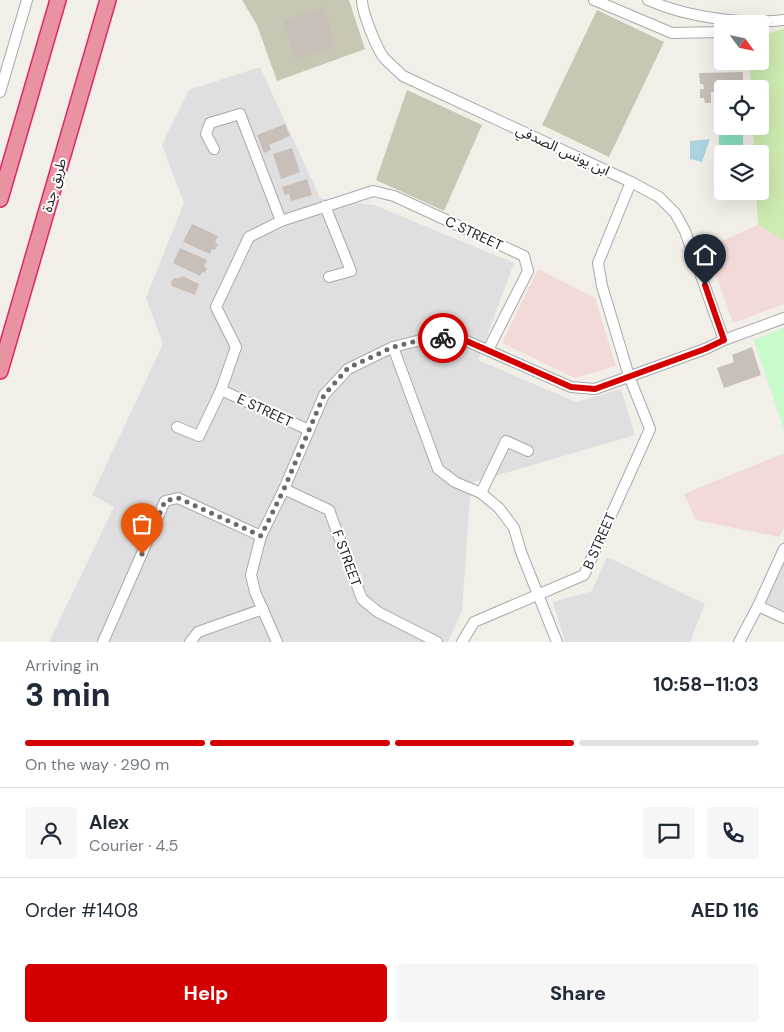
<!DOCTYPE html>
<html lang="en">
<head>
<meta charset="utf-8">
<style>
  :root { --surface:#fff; --page:#f6f6f7; --text:#1f2937; --muted:#747a83; --line:#e0e1e3; --accent:#d40000 }
  body { margin:0; font-family:"DM Sans","Noto Sans Arabic",sans-serif; background:var(--page); color:var(--text); height:100vh; display:flex; flex-direction:column; font-size:19px; white-space:nowrap }
  * { box-sizing:border-box; margin:0 }
  p { font-size:16px; color:var(--muted) }
  .icon { flex:none; width:28px; height:28px; fill:none; stroke:currentColor; stroke-width:2; stroke-linecap:round; stroke-linejoin:round }
  .map { position:relative; height:642px; overflow:hidden }
  .details { display:flex; flex-direction:column; background:var(--surface); flex:1 }
  .details>* { flex:none }
  .needle { width:32px; rotate:123deg }
  .fabs { position:absolute; left:714px; top:15px; display:grid; gap:10px }
  .fabs a { display:grid; place-items:center; width:55px; height:55px; border-radius:5px; background:var(--surface); box-shadow:0 5px 20px #0002; font-size:25px }
  .pin { position:absolute; display:grid; place-items:center; width:42px; height:42px; color:#fff; margin:-51px -21px; border-radius:50% 50% 50% 0; rotate:-45deg; box-shadow:0 0 5px #0007 }
  .pin .icon { rotate:45deg }
  .courier { position:absolute; display:grid; place-items:center; width:50px; height:50px; margin:-25px; border:4px solid #d40000; border-radius:50%; background:#fff; color:#222; box-shadow:0 1px 6px #0007 }
  .head em { font-style:normal; font-weight:700 }
  .head div { display:flex; flex-direction:column-reverse }
  .head { display:flex; align-items:center; justify-content:space-between; height:85px; padding:0 25px }
  h1 { font-size:32px; font-weight:700; line-height:38px }
  .bar { display:grid; grid-template-columns:repeat(4,1fr); gap:8px 5px; align-content:center; height:60px; padding:0 25px }
  .bar i { height:6px; border-radius:4px; background:var(--line) }
  .bar .selected { background:var(--accent) }
  .bar p { grid-column:span 4 }
  .line { display:flex; align-items:center; gap:12px; padding:0 25px; border-top:1px solid var(--line) }
  .line div { flex:1 }
  .round { display:grid; place-items:center; flex:none; width:52px; height:52px; border-radius:5px; background:var(--page) }
  .action { display:flex; gap:10px; margin-top:auto; padding:10px 25px }
  .action a { flex:1; height:58px; border-radius:5px; background:var(--accent); color:#fff; font-size:20px; font-weight:700; line-height:58px; text-align:center }
  .action a+a { background:var(--page); color:var(--text) }
  .map>svg:first-child { display:block }
  .residential { fill:#e0dfdf }
  .commercial { fill:#f2dad9 }
  .construction { fill:#c7c7b4 }
  .grass { fill:#cdebb0 }
  .park { fill:#c8facc }
  .pitch { fill:#88e0be }
  .water { fill:#aad3df }
  .building { fill:#c7bfb8 }
  .lines { fill:none; stroke-linecap:round; stroke-linejoin:round }
  .minor-casing { stroke:#a9a9a9; stroke-width:12 }
  .highway-casing { stroke:#dc2a67; stroke-width:18 }
  .minor { stroke:#fff; stroke-width:10 }
  .highway { stroke:#e892a2; stroke-width:15 }
  .done { stroke:#6b6a68; stroke-width:5; stroke-dasharray:0 9 }
  .route { stroke:#d40000; stroke-width:6 }
  .labels { text-anchor:middle; stroke-width:4; stroke-linejoin:round; paint-order:stroke }
  .street-label { font-size:14px; fill:#222; stroke:#fff }
</style>
</head>
<body>
<div class="map">
<svg width="784" height="642" viewBox="0 0 784 642">
  <rect width="100%" height="100%" fill="#f2efe9"/>
  <g class="residential">
    <polygon points="260,67 320,198 374,205 514,263 478,360 576,402 621,389 635,435 471,483 462,611 448,642 49,642 114,507 92,495 163,344 146,298 184,203 162,145 189,90"/>
    <polygon points="784,540 784,613 755,600"/>
    <polygon points="607,557 705,604 690,642 565,642 553,602 592,591"/>
  </g>
  <g class="commercial">
    <polygon points="758,225 784,240 784,304 733,323 706,248"/>
    <polygon points="538,269 595,298 616,366 575,378 502,343"/>
    <polygon points="782,454 784,456 784,528 779,537 696,520 684,494"/>
  </g>
  <g class="construction">
    <polygon points="242,0 349,0 365,49 277,81 257,25"/>
    <polygon points="597,10 664,42 609,157 542,125"/>
    <polygon points="407,90 482,125 444,211 376,180"/>
  </g>
  <polygon class="grass" points="784,28 784,240 758,225 756,191 760,191 760,154 754,154 753,126 760,126 760,89 751,89 749,61 760,61 760,37"/>
  <polygon class="park" points="784,328 784,430 754,340"/>
  <polygon class="pitch" points="719,117 722,117 722,126 743,126 743,154 722,154 722,165 719,165"/>
  <polygon class="water" points="710,139 702,162 690,159 690,141"/>
  <g class="building">
    <polygon points="323,7 336,46 296,60 283,21"/>
    <polygon points="743,72 743,83 739,83 739,89 722,89 722,91 711,92 711,103 705,103 704,98 700,98 700,89 704,89 703,84 700,84 699,73"/>
    <polygon points="285,124 290,136 269,145 271,150 264,153 257,135"/>
    <polygon points="292,148 300,172 281,179 273,154"/>
    <polygon points="307,179 312,195 291,201 289,194 285,195 282,187"/>
    <polygon points="192,224 218,236 215,242 218,244 215,250 212,249 210,254 183,242"/>
    <polygon points="180,248 207,260 204,267 207,268 205,273 202,272 200,276 173,263"/>
    <polygon points="182,276 199,284 195,295 172,286 171,282 174,278 180,278"/>
    <polygon points="752,347 761,375 724,388 717,368 734,362 732,355"/>
  </g>
  <g class="lines">
    <defs>
      <g id="minor">
        <path d="M362,0C362,12 377,50 385,59C391,65 397,70 403,76L631,182L659,197L675,213L685,231L724,340"/>
        <polyline points="594,0 672,33 722,32"/>
        <path d="M648,0C686,17 743,25 784,20"/>
        <polyline points="0,92 27,0"/>
        <polyline points="214,149 206,134 210,123 240,114 281,221"/>
        <polyline points="325,206 351,271 329,277"/>
        <polyline points="393,347 438,469 455,482 481,493 499,508 514,528 521,552 557,642"/>
        <polyline points="221,390 309,430"/>
        <polyline points="177,427 199,436 221,390 236,347 216,307 249,237 281,221 373,191 394,196 524,256 528,271 488,350"/>
        <polyline points="284,489 329,510 362,599 378,612 437,642"/>
        <polyline points="481,493 506,441 528,451"/>
        <polyline points="758,606 784,618"/>
        <polyline points="103,642 165,501 178,498 261,536"/>
        <polyline points="190,642 198,632 263,609"/>
        <polyline points="277,642 255,592 251,575 261,536 284,489 324,395 348,369 393,347 433,337 462,339 571,387 595,389 705,349 724,340 784,318"/>
        <polyline points="462,642 474,622 584,575 650,429 629,376 602,286 598,263 631,182"/>
        <polyline points="739,642 758,606 784,549"/>
      </g>
      <g id="highway">
        <polyline points="0,199 58,0"/>
        <polyline points="0,371 108,0"/>
      </g>
    </defs>
    <use href="#minor" class="minor-casing"/>
    <use href="#highway" class="highway-casing"/>
    <use href="#minor" class="minor"/>
    <use href="#highway" class="highway"/>
  </g>
  <g class="lines">
    <polyline class="done" points="142,554 165,501 178,498 261,536 284,489 324,395 348,368 393,347 432,337 443,338"/>
    <polyline class="route" points="443,338 462,339 571,387 595,389 705,349 724,340 705,285"/>
  </g>
  <g class="labels">
    <g class="street-label">
      <text transform="translate(563 150) rotate(25)" y="5">ابن يونس الصدفي</text>
      <text transform="translate(54 185) rotate(-74)" y="5">طريق جدة</text>
      <text transform="translate(474 233) rotate(25)" y="5">C STREET</text>
      <text transform="translate(265 410) rotate(25)" y="5">E STREET</text>
      <text transform="translate(599 541) rotate(-66)" y="5">B STREET</text>
      <text transform="translate(347 558) rotate(70)" y="5">F STREET</text>
    </g>
  </g>
</svg>
<div class="fabs">
<a><svg class="needle" viewBox="-14 -14 28 28"><path d="M0-13l5 13h-10z" fill="#e53935"/><path d="M0 13l5-13h-10z" fill="#747a83"/></svg></a>
<a><svg class="icon" aria-label="locate" viewBox="0 0 24 24"><circle cx="12" cy="12" r="6"/><path d="M12 2v4M12 18v4M2 12h4M18 12h4"/></svg></a>
<a><svg class="icon" aria-label="layers" viewBox="0 0 24 24"><path d="M12 4l9 5-9 5-9-5zM3 14l9 5 9-5"/></svg></a>
</div>
<div class="pin" style="left:142px;top:554px;background:#ea580c"><svg class="icon" aria-label="bag" viewBox="0 0 24 24"><path d="M5 8h14l-1 12H6zM9 8a3 3 0 0 1 6 0"/></svg></div>
<div class="pin" style="left:705px;top:285px;background:#1f2937"><svg class="icon" aria-label="home" viewBox="0 0 24 24"><path d="M3 11l9-7 9 7M6 9v11h12V9"/></svg></div>
<div class="courier" style="left:443px;top:338px"><svg class="icon" aria-label="bike" viewBox="0 0 24 24"><circle cx="6" cy="16" r="4"/><circle cx="18" cy="16" r="4"/><path d="M6 16l4-8h5l3 8M10 8l3 8H6M13 5h3"/></svg></div>
</div>
<section class="details">
<div class="head"><div><h1>3 min</h1><p>Arriving in</p></div><em>10:58–11:03</em></div>
<div class="bar"><i class="selected"></i><i class="selected"></i><i class="selected"></i><i></i><p>On the way · 290 m</p></div>
<div class="line" style="height:90px"><a class="round"><svg class="icon" aria-label="person" viewBox="0 0 24 24"><circle cx="12" cy="8" r="4"/><path d="M4 21q1-7 8-7t8 7"/></svg></a><div><b>Alex</b><p>Courier · 4.5</p></div><a class="round"><svg class="icon" aria-label="chat" viewBox="0 0 24 24"><path d="M4 5h16v11H9l-5 4z"/></svg></a><a class="round"><svg class="icon" aria-label="phone" viewBox="0 0 24 24"><path d="M5 4h4l2 5-3 2q2 4 5 5l2-3 5 2v4C11 20 4 13 5 4z"/></svg></a></div>
<div class="line" style="height:65px"><div>Order #1408</div><b>AED 116</b></div>
<div class="action"><a>Help</a><a>Share</a></div>
</section>
</body>
</html>
